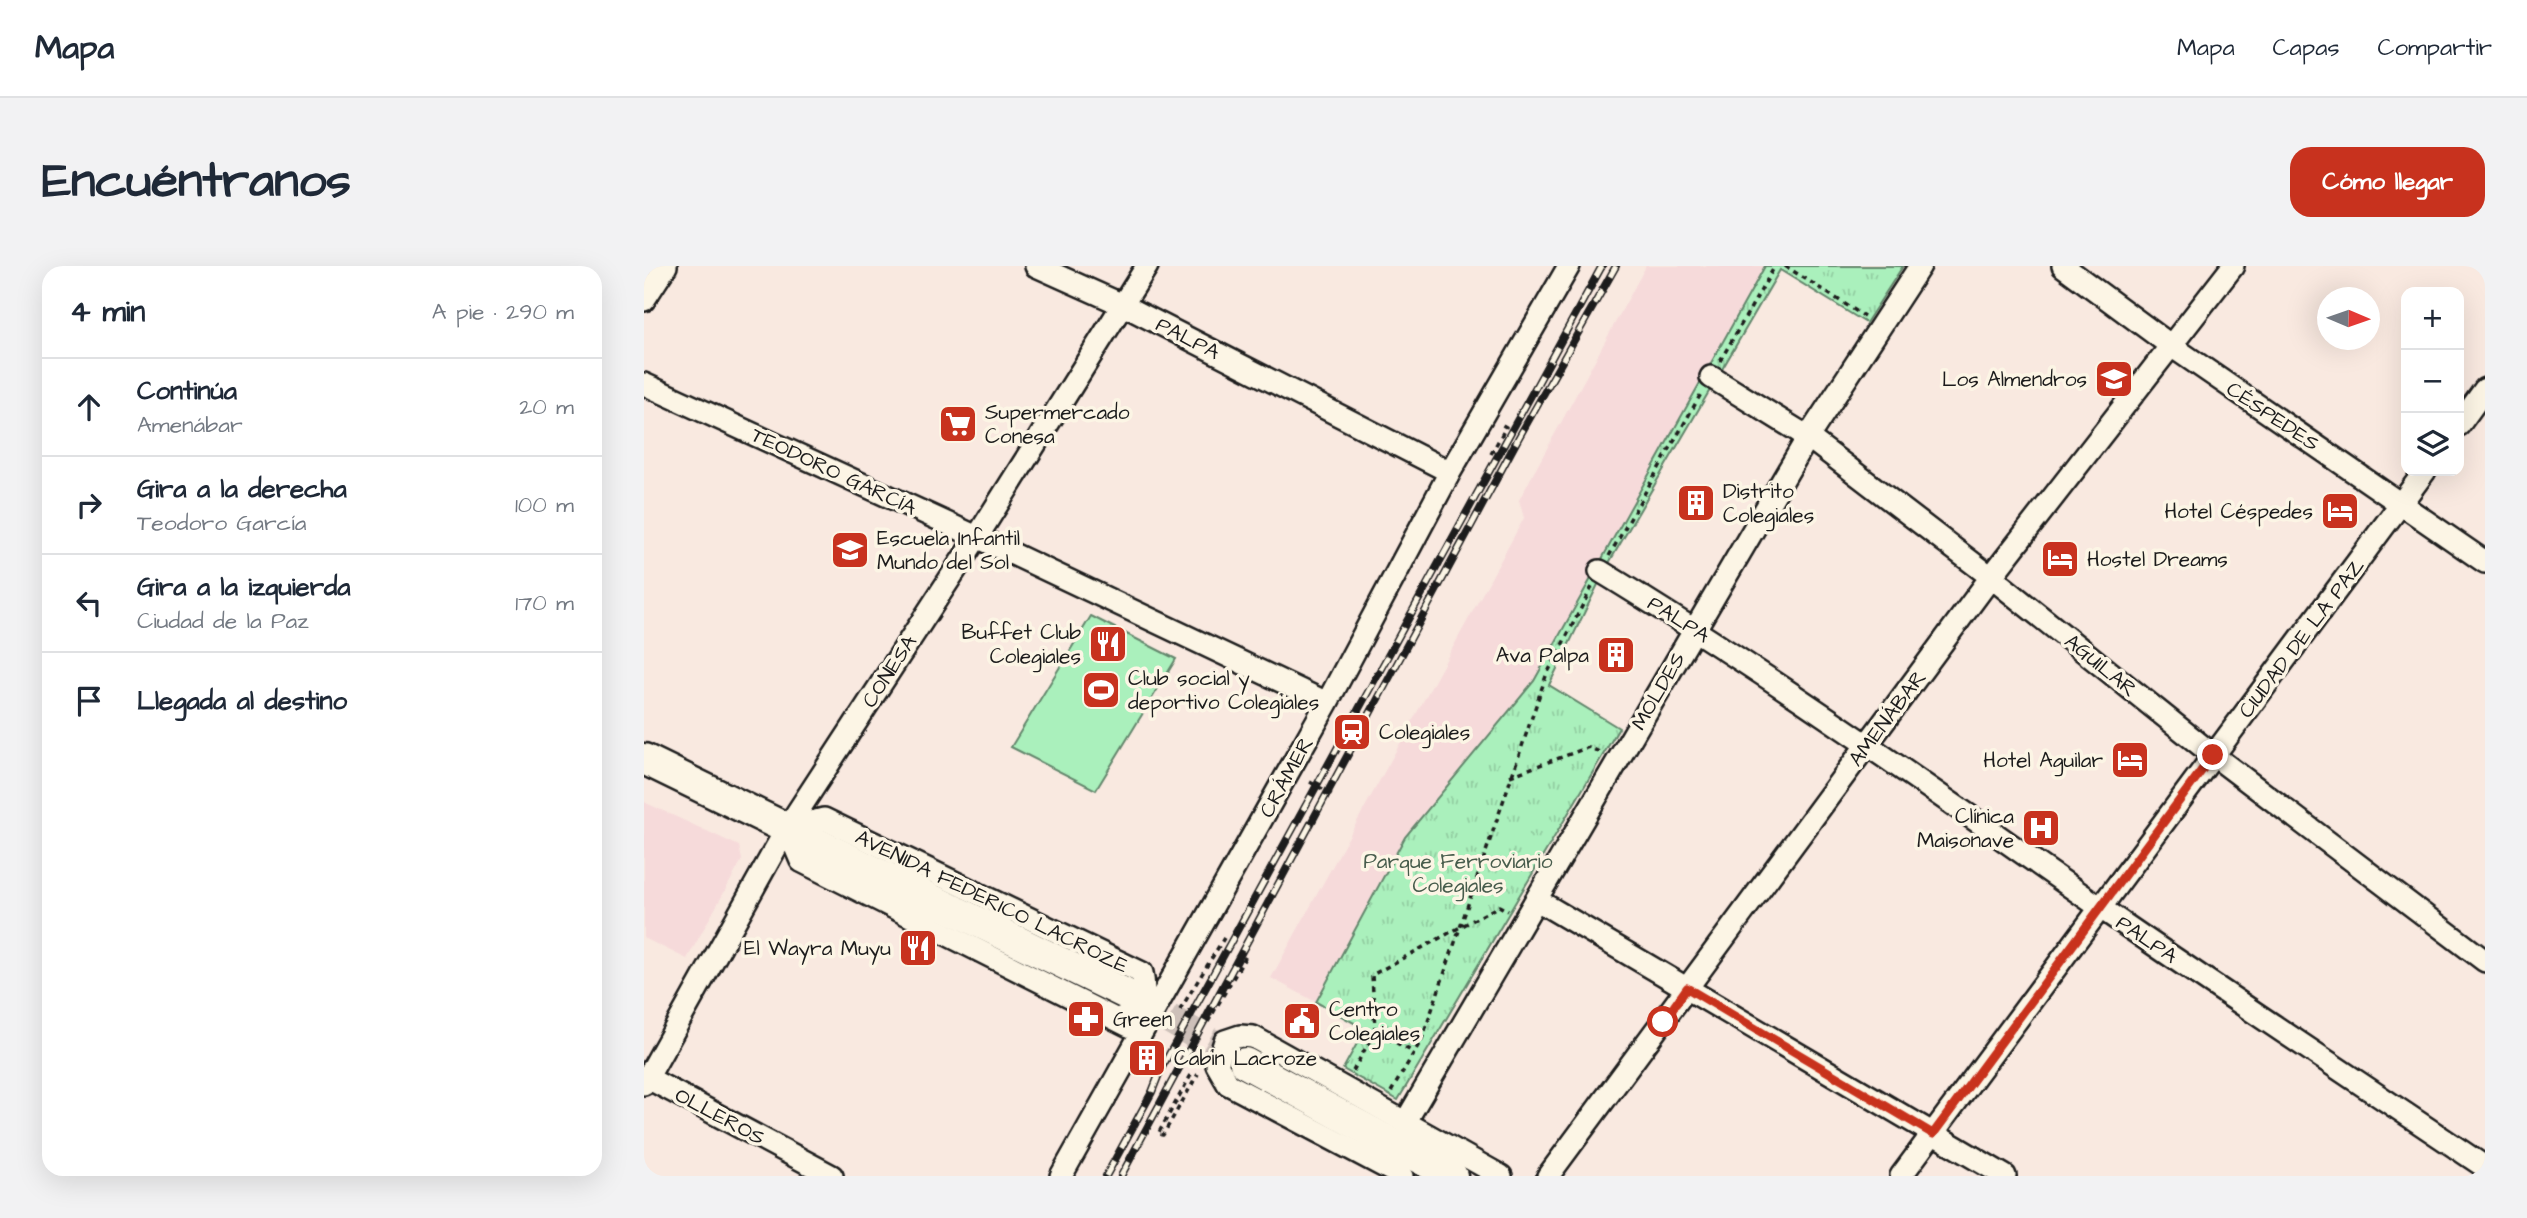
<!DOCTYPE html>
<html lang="es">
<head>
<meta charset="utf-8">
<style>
	:root { --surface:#fff; --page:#f2f2f3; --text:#1f2937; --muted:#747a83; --line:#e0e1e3; --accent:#c8321e }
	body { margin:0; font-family:"Architects Daughter",sans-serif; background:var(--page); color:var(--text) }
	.controls { position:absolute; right:21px; top:21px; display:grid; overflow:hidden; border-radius:14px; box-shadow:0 7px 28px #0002 }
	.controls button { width:63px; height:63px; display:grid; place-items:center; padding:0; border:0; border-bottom:2px solid var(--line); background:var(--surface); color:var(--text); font:35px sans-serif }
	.compass { position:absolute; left:1673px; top:21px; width:63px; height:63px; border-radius:50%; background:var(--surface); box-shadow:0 7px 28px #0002; rotate:92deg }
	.stop { position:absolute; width:21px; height:21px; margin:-16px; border:5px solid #c8321e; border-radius:50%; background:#fff }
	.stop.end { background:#c8321e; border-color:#fff; box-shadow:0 2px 7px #0008 }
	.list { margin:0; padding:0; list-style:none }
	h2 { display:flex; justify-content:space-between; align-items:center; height:91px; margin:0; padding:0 28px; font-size:30px }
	h2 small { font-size:23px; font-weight:400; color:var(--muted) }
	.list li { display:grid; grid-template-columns:46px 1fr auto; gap:21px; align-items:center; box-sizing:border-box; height:98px; padding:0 28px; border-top:2px solid var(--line) }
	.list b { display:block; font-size:26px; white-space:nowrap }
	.list p { margin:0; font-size:23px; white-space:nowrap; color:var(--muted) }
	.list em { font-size:23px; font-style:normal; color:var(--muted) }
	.icon { flex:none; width:38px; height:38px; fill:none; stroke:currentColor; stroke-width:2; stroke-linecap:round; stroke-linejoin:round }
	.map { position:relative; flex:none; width:1841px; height:910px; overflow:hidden; border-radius:21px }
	header { display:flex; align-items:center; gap:42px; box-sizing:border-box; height:98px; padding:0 35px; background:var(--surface); border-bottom:2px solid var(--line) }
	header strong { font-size:33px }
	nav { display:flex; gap:38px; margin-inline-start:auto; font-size:24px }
	.intro { display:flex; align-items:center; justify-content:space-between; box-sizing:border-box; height:168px; padding:0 42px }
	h1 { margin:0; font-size:49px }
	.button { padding:18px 32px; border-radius:21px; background:var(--accent); color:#fff; font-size:24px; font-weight:700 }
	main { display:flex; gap:42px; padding:0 42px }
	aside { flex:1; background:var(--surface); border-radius:21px; box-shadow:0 7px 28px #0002 }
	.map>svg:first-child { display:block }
</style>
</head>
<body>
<header>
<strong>Mapa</strong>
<nav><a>Mapa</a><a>Capas</a><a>Compartir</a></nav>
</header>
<div class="intro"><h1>Encuéntranos</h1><a class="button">Cómo llegar</a></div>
<main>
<aside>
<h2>4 min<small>A pie · 290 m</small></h2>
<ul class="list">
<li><svg class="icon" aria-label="ahead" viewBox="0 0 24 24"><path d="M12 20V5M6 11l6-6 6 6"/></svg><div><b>Continúa</b><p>Amenábar</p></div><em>20 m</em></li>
<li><svg class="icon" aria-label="right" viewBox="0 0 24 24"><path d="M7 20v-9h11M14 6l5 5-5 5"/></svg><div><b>Gira a la derecha</b><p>Teodoro García</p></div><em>100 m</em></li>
<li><svg class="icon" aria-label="left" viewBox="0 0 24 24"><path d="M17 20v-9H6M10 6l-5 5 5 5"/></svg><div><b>Gira a la izquierda</b><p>Ciudad de la Paz</p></div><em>170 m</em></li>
<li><svg class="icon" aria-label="arrive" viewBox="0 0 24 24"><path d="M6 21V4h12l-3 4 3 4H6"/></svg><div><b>Llegada al destino</b></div></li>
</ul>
</aside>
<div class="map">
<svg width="1841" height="910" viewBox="0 0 1841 910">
	<defs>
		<pattern id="grass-tufts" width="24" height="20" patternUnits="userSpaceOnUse" patternTransform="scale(1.75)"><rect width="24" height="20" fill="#aaf0bc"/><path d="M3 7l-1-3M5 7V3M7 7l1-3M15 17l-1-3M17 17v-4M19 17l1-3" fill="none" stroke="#92cda1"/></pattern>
	</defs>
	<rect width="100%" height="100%" fill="#f9e9e0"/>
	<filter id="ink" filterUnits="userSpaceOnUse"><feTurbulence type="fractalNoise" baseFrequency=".0143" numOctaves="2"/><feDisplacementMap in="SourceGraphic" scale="14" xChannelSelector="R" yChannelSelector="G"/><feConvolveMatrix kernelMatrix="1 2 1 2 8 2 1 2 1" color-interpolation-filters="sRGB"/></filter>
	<g filter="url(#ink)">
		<!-- built -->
		<path fill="#f6dada" d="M1002,0H1121L890,415L761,571L672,736L627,712L880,252L875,234Z
			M0,536L95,580L98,594L43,693L0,672Z"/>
		<!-- grass -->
		<path fill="url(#grass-tufts)" stroke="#63866c" stroke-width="2" d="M1121,0H1259L1222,57L1136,4L962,302L905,419L975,462L754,834L699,803L721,763L672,736L761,571L890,415Z"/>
		<!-- pitch -->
		<path fill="#aaf0bc" stroke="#63866c" stroke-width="2" d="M447,350L532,393L452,524L367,481Z"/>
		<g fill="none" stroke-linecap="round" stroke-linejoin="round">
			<!-- secondary-tunnel -->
			<path stroke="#cdc0b9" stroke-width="30" stroke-dasharray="30 15" stroke-linecap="butt" d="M486,730L601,797"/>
			<defs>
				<path id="street" d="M392,0L479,39L806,206
					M1419,0L1526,79L1841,296
					M0,34L22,0
					M1067,111L1164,171L1347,311L1569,489L1841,695
					M0,118L333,271L683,437
					M1815,159L1841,123
					M956,305C1127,409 1290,525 1454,640C1582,729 1712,814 1841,901
					M143,562L180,553L498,707C503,729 498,744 476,752
					M143,562L157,595L485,760
					M893,634L1361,910
					M0,810L188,910
					M0,818L143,562L333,271L503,0
					M762,855L1164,171L1276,0
					M417,910L683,437L806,206L925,0
					M758,910L584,818L573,799L581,775L596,770L609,771L857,910
					M904,910L1347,311L1589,0
					M1257,910L1781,205"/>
				<path id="secondary" d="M0,493L480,727
					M601,797L808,910"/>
			</defs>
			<!-- street casing -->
			<use href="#street" stroke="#1c1c1c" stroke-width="26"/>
			<!-- secondary casing -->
			<use href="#secondary" stroke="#1c1c1c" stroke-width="35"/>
			<!-- path -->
			<path stroke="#1c1c1c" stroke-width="3.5" stroke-dasharray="5 5" stroke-linecap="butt" d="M1141,0L1220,50
				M1076,95L1131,0
				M847,188L862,161L857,158
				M965,290L1058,126
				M866,510L945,481L955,486
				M536,744L580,672
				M564,756L603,688
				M731,765L728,709L855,640L864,645
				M709,805L731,765L769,786
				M547,809L514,868L519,869L554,808
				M747,826L778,773L902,410L948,321"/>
			<!-- street -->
			<use href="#street" stroke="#fcf5e5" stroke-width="21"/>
			<!-- secondary -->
			<use href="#secondary" stroke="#fcf5e5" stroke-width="30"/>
			<defs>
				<path id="rail" d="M462,910L508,826L517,803L958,0
					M477,910L875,171L972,0"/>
			</defs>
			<!-- rail casing -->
			<use href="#rail" stroke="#1c1c1c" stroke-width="8"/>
			<!-- rail -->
			<use href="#rail" stroke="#fcf5e5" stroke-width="5" stroke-dasharray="16" stroke-linecap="butt"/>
			<!-- path-bridge -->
			<path stroke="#1c1c1c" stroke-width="3.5" stroke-dasharray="5 5" stroke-linecap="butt" d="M666,516L691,530"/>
		</g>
	</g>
	<g fill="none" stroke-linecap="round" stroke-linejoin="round" filter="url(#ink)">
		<!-- route -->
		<path stroke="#c8321e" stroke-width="9" d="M1019,756L1043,722L1289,868L1569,489"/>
	</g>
	<!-- icons -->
	<defs>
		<symbol id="school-square" viewBox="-11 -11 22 22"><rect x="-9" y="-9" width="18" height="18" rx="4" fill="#c8321e" stroke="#fcf5e5"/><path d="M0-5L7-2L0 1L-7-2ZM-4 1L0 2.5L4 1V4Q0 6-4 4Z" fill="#fff"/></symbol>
		<symbol id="supermarket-square" viewBox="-11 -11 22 22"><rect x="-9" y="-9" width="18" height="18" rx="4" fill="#c8321e" stroke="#fcf5e5"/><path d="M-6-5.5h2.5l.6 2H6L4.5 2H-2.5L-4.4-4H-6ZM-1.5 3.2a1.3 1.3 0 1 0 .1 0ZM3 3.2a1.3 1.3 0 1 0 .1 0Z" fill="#fff"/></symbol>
		<symbol id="building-square" viewBox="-11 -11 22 22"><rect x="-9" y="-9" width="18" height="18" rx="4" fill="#c8321e" stroke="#fcf5e5"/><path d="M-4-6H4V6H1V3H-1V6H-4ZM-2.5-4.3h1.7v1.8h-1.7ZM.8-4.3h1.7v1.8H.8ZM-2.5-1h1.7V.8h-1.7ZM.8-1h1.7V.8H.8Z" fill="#fff"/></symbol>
		<symbol id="hotel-square" viewBox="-11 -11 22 22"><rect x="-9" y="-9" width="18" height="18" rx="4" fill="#c8321e" stroke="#fcf5e5"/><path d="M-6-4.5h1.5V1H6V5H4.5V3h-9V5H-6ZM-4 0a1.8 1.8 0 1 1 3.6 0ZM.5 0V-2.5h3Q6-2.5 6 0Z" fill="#fff"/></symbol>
		<symbol id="restaurant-square" viewBox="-11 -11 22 22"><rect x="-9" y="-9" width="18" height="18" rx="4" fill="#c8321e" stroke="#fcf5e5"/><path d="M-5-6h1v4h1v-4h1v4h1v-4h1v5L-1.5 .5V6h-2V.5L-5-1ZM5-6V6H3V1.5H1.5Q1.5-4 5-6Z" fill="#fff"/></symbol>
		<symbol id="stadium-square" viewBox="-11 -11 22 22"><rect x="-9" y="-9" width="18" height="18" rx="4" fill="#c8321e" stroke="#fcf5e5"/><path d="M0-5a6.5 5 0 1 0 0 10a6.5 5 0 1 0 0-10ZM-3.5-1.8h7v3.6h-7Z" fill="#fff"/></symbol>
		<symbol id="station-square" viewBox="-11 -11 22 22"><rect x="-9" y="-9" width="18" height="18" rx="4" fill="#c8321e" stroke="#fcf5e5"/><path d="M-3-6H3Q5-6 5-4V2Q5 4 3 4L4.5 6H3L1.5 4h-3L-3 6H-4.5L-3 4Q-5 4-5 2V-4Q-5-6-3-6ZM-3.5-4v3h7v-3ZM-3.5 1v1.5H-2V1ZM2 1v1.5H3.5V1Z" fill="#fff"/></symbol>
		<symbol id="hospital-square" viewBox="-11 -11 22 22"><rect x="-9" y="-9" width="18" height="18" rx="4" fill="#c8321e" stroke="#fcf5e5"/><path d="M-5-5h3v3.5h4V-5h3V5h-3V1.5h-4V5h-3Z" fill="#fff"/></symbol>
		<symbol id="pharmacy-square" viewBox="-11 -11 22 22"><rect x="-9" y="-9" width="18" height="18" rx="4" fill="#c8321e" stroke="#fcf5e5"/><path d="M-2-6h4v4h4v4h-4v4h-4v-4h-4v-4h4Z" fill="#fff"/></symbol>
		<symbol id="civic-square" viewBox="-11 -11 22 22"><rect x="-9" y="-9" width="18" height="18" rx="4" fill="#c8321e" stroke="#fcf5e5"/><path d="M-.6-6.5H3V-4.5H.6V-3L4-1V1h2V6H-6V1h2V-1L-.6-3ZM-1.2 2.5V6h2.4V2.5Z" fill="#fff"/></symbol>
	</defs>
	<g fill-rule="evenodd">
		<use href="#school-square" x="1448" y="91" width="44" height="44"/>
		<use href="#supermarket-square" x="292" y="136" width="44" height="44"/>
		<use href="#building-square" x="1030" y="215" width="44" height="44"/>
		<use href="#hotel-square" x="1674" y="223" width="44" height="44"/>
		<use href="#school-square" x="184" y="262" width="44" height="44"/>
		<use href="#hotel-square" x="1394" y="271" width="44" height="44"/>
		<use href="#restaurant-square" x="442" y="356" width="44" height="44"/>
		<use href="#building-square" x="950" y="367" width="44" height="44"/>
		<use href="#stadium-square" x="435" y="402" width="44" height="44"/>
		<use href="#station-square" x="686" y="444" width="44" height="44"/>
		<use href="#hotel-square" x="1464" y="472" width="44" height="44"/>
		<use href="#hospital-square" x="1375" y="540" width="44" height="44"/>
		<use href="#restaurant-square" x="252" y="660" width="44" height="44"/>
		<use href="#pharmacy-square" x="420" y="731" width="44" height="44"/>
		<use href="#civic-square" x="636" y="733" width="44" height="44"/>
		<use href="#building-square" x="481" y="770" width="44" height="44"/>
	</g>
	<g text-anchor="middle" stroke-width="7" stroke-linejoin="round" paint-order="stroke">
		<!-- street labels -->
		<g font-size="21" fill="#1c1c1c" stroke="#fcf5e5">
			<text transform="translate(544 72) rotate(27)" y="7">PALPA</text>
			<text transform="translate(1629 150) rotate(34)" y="7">CÉSPEDES</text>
			<text transform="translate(190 205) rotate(25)" y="7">TEODORO GARCÍA</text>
			<text transform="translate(1035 353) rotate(32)" y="7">PALPA</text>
			<text transform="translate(1657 372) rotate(-53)" y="7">CIUDAD DE LA PAZ</text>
			<text transform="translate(1457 399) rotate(39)" y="7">AGUILAR</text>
			<text transform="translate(245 405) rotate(-57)" y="7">CONESA</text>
			<text transform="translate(1014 425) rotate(-60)" y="7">MOLDES</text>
			<text transform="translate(1243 452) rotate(-53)" y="7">AMENÁBAR</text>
			<text transform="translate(642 511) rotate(-61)" y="7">CRÁMER</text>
			<text transform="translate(348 635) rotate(26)" y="7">AVENIDA FEDERICO LACROZE</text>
			<text transform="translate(1503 673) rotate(34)" y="7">PALPA</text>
			<text transform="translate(76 850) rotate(28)" y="7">OLLEROS</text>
		</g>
		<!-- poi labels -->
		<g font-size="21" fill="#1c1c1c" stroke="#fcf5e5" text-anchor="start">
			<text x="1443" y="120" text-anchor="end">Los Almendros</text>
			<text x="341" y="153">Supermercado<tspan x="341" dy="24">Conesa</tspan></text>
			<text x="1079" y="232">Distrito<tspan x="1079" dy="24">Colegiales</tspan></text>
			<text x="1669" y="252" text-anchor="end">Hotel Céspedes</text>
			<text x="233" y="279">Escuela Infantil<tspan x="233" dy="24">Mundo del Sol</tspan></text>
			<text x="1443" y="300">Hostel Dreams</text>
			<text x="437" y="373" text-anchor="end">Buffet Club<tspan x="437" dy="24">Colegiales</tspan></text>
			<text x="945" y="396" text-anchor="end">Ava Palpa</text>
			<text x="484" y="419">Club social y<tspan x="484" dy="24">deportivo Colegiales</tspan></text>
			<text x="735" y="473">Colegiales</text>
			<text x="1459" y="501" text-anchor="end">Hotel Aguilar</text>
			<text x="1370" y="557" text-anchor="end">Clínica<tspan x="1370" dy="24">Maisonave</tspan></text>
			<text x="247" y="689" text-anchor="end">El Wayra Muyu</text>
			<text x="685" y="750">Centro<tspan x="685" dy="24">Colegiales</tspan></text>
			<text x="469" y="760">Green</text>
			<text x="530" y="799">Cabin Lacroze</text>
		</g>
		<!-- park labels -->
		<g font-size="21" fill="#475c4c" stroke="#fcf5e5">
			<text x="814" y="602">Parque Ferroviario<tspan x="814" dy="24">Colegiales</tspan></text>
		</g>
	</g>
</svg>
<div class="controls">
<button>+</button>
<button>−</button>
<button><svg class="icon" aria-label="layers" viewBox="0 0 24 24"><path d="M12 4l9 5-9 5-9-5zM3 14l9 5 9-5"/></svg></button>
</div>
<svg class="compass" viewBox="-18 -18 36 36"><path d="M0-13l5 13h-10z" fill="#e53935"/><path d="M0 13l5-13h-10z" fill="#747a83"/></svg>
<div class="stop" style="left:1019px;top:756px"></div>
<div class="stop end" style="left:1569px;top:489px"></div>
</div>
</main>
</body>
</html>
